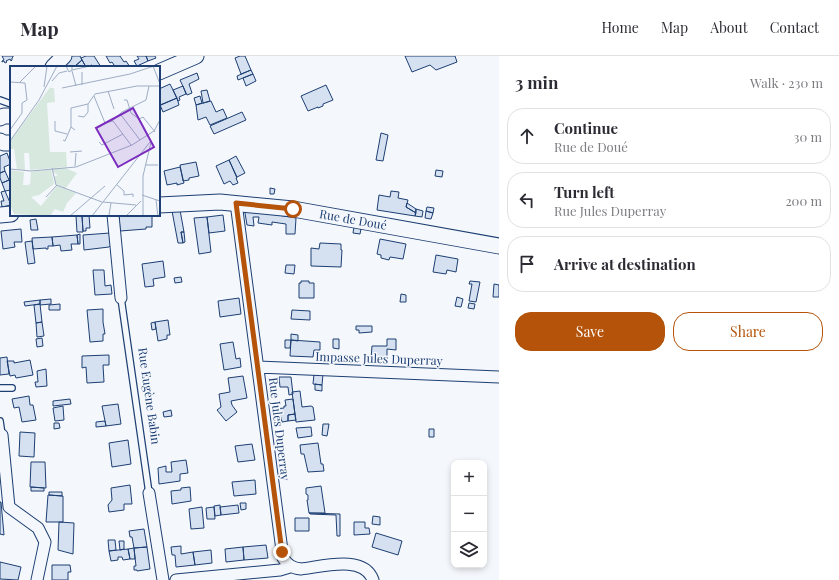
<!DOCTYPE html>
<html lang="en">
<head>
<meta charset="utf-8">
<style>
	:root { --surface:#fff; --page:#f7f7f7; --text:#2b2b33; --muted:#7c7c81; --line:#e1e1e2; --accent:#b45309 }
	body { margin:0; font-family:"Playfair Display",serif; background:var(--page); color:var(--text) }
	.controls { position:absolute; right:12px; bottom:12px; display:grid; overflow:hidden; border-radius:8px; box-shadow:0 2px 6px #0003 }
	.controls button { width:36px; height:36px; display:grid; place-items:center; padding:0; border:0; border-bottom:1px solid var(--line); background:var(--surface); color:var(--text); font:20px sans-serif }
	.stop { position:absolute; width:12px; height:12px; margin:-9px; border:3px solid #b45309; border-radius:50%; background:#fff }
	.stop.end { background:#b45309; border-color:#fff; box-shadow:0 1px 4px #0008 }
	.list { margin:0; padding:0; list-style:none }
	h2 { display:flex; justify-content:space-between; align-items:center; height:52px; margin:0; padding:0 16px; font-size:17px }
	h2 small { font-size:13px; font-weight:400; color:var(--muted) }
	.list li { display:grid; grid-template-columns:26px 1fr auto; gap:12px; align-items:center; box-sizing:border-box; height:56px; margin:0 8px 8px; padding:0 8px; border:1px solid var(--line); border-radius:16px }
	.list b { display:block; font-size:15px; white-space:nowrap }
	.list p { margin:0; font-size:13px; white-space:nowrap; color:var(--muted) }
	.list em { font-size:13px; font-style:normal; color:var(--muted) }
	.actions { display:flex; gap:8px; padding:12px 16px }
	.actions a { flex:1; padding:9px 0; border:1px solid var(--accent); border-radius:16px; text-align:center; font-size:14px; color:var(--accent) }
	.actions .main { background:var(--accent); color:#fff }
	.icon { flex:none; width:22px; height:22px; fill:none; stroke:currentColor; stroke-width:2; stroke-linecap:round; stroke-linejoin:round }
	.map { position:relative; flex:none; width:499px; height:524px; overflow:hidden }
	header { display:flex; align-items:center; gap:24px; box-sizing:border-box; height:56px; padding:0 20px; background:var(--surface); border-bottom:1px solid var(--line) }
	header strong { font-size:19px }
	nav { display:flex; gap:22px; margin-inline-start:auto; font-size:14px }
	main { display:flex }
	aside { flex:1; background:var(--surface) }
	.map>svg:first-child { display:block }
</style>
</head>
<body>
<header>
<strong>Map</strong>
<nav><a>Home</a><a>Map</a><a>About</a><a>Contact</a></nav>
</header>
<main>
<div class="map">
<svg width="499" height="524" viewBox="0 0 499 524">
	<rect width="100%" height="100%" fill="#f4f7fb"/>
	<!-- building -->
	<path fill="#d5e0f0" stroke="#1d3f73" d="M2,0H13V1L12,2V4L11,5L10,3L6,5L7,6L5,7L4,5L2,6V5L4,4Z
		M72,0H80L82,4L74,11H61Z
		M86,0H94L101,11H94L92,9L86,11L81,2Z
		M106,0H120L124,6L126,5L130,11H112L114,9L112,6L110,7Z
		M137,0H146L148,5L137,10L134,5L139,3Z
		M146,0H155L156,2L148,5Z
		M240,0H245L251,14L241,18L235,2Z
		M405,0H455L457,6L436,14L430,9L412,16Z
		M82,4L86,11H74Z
		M251,14L253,18L238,24L237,20Z
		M197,17L199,23L189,28L192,37L187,39L180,24Z
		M253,18L256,25L246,30L243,22Z
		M170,28L177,42L161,49L159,45V33Z
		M326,29L333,44L323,48V50L318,52V51L308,55L301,40Z
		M183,30L186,38L179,41L180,44L178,45L173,34Z
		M207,34L210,45L203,47L201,35Z
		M200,40L202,47L196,49L194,42Z
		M177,42L179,49L163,56L160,49Z
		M211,45L216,56L223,53L227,62L210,69L206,61L198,64L196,49Z
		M242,56L246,64L214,78L210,70Z
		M381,77L388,79L383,105L376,104Z
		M7,97L11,108L4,111L5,115L0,117V100Z
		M236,100L245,117L237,121L229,104Z
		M229,104L237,122H236L238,127L233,129L230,125L224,128L216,110Z
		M196,106L199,120L189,122V124L183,125L180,109Z
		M180,111L184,127L177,129V127L167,129L164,115Z
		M436,114L443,115L442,121L435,120Z
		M5,115L9,124L2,127L0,122V117Z
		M9,124H11V134L5,135L2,127Z
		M270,132L275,133L274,138H270Z
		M5,135L11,149L2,151L1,145H4L1,136Z
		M391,135L399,136L398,142L408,144L406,151L416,157L415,160L377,154L379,139L390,141Z
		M407,147L416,153V157L406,151Z
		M427,151L434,152L433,157L426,155Z
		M416,153L423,155L422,161L415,160Z
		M180,154L184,176H181L183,187H178L172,155Z
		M248,154L296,162L295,178H286V168L272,166V169L258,167L259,161H253L254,170L247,169L245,157Z
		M426,155L433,157L431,163L425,162Z
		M89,159L90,172H86V175H83L82,160Z
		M119,159H152V171H146V173L120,175Z
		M223,159L225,175L209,177L207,161Z
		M76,160H82L83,176H77Z
		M207,161L211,196L199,198L194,162Z
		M36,163L38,174H31L30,164Z
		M354,171L361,173L360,178L353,177Z
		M21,173L22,186H14L15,191L3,193L1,175Z
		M181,176H184L185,186L183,187Z
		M110,177L112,188L109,191L84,194L83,179Z
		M80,178V188H78L77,179Z
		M77,179L78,188H71L72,194L61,195L60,189L53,190L52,181Z
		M52,181L53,190H48V193H46V192L33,193L32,182Z
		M380,183L406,188L403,203L390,201L389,204L381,202V199L377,198Z
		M32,185L35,207L28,208L25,186Z
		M320,187L341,188V194H342L341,211L311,210V192L319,193Z
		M436,199L458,203L456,216L447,214L446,218L433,216Z
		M163,205L165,221L153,223L154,230L145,231L142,208Z
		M286,209H295L294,218L285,217Z
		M93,214H104L105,230L111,229L112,238L95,239Z
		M181,221L182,226L175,227L174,222Z
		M301,225H309V227H314V242H299V227H301Z
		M470,225L480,226L476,246L469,245L472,228H469Z
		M494,228L499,229V241H493Z
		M401,238L406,239V246H400Z
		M457,241L463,243L461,251L455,250Z
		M239,242L241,258L220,261L218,245Z
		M51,243V248L40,249V244Z
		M40,244V248L25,250L24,246Z
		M469,247L475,248L474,253L468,252Z
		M40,248L42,266L36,267L34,249Z
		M60,248V254H49V249Z
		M103,253V266L105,278H103V285L90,286L87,254Z
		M292,254L310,255V264L291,263Z
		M168,264L170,279H167V283L158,285L155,266Z
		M42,266L44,280L37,281L36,267Z
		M155,266L156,273L152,274L151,267Z
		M356,270H372V276L359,277V274H356Z
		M291,278L298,279V285L291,284Z
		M42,282L43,290L37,291L36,283Z
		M333,283H339V293L333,292Z
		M387,283H396V294L387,293V303H383L382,307H378V303H371L372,290H387Z
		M285,284H291L290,292H285Z
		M291,284L320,286V294H314L313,301L290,300Z
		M233,286L236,303L240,302L241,311L224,314L220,288Z
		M109,299V309H103L104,326L87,327L86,311L82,312V300Z
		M7,301L9,318L0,319V302Z
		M30,304L33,319L16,322L15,319L10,320L7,305H14V307Z
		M46,313L47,330L36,331L35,326H38L37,315Z
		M314,318H323L322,329L313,328Z
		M243,320L247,342L231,345L232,349L237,356L226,365L217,354L221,351L219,338L230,336L228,322Z
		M279,321H291L293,338L289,339L288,331H280Z
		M315,328L322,329V335L315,334Z
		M300,335L302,351L311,350L313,351L315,364L296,366L292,336Z
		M29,340L30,349H33L36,364L22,366L19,351L14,352L12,343Z
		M70,343L71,348L53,350V345Z
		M293,343L295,358L288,359V365L282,366L281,361H276L275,353L284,352V350H286L285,344Z
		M118,348L121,368L106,370L102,350Z
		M63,350L64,364L55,365L53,352Z
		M171,354L172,360L164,361L163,356Z
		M295,358L296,364L288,365V359Z
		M105,365L106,370L96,371V366Z
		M54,367H59L60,372L54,373Z
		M323,368H329L327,380L322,379Z
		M311,371L312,380L298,382L296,372Z
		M429,373H434V381H429Z
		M20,376L35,377L34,401L19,400Z
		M128,384L131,408L112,411L109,387Z
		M318,387L321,408H323L324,415L308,416L304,398H301L300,389Z
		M252,388L255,404L238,406L235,390Z
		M186,404L188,417L180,418V425L159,428L158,412L166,410V416H172L171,406Z
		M31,406H45L46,432L30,431Z
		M255,424L256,438L234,440L232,426Z
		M130,429L132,448H124V454L109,456L108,449L112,444L111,432Z
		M321,430L325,457H309L307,444H308V439L306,438V432Z
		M31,431L44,432V435H31Z
		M190,431L191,445L172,448L171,435L181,434V432Z
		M49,436H62V440L49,439Z
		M48,439L63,440V466H46Z
		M0,446H1L4,479L0,478Z
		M240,447H246V453L241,454Z
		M220,449L221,459L215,460L214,450Z
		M238,449L239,457L221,459L220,451Z
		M202,451L204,472L191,473L189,453Z
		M214,451L215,463H207L206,452Z
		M309,457L340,458V480H337L336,459L310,458Z
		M373,460L380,461V469L372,468Z
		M295,462H309V475H295Z
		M59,466L74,467L73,498L58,494Z
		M354,466H365V472H369L370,478L354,479Z
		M144,473L147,491L134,492L132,481H130L129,475Z
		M376,477L402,485L398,499L372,491Z
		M108,484H115L116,494L109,495Z
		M119,485H124V493L120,494Z
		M266,489L268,502L244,504L243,491Z
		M181,490V498L193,496L195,509L176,511L175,499H172L171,491Z
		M147,491L150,513L137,515V514H134V510H136L134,492Z
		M243,491L244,504L226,506L225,493Z
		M134,492L135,503H130L128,493Z
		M128,493L130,503L123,504L122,501H118V504L111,505L109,495Z
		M211,494L212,507L195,509L193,496Z
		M0,506L21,511L18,524L0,523Z
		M52,509H70L71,516H68V524H52Z"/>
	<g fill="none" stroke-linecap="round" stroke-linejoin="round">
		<defs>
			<path id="lane" d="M0,44L11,48
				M121,242L149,437
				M0,332H12
				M0,365L2,379"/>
			<path id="street" d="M236,147L283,502C288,509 292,512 301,513C321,511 364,498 373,524
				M113,159L121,242
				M258,311L499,321
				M0,379H2L9,451L38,472L45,486L37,524
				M149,437L163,524
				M176,524L280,514L290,511"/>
			<path id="secondary" d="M53,11L64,0
				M159,16L196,0
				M0,62L4,60H11
				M0,85L4,87H11
				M159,149L220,146L293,153L499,190
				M0,159L11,158"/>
		</defs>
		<!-- lane casing -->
		<use href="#lane" stroke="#1d3f73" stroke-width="8"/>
		<!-- street casing -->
		<use href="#street" stroke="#1d3f73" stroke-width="13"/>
		<!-- secondary casing -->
		<use href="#secondary" stroke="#1d3f73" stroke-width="17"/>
		<!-- lane -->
		<use href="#lane" stroke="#f4f7fb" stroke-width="5.5"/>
		<!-- street -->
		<use href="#street" stroke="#f4f7fb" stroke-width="11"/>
		<!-- secondary -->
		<use href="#secondary" stroke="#f4f7fb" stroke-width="15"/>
	</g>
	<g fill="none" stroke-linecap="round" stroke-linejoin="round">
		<!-- route -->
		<path stroke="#b45309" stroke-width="5" d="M282,496L236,147L293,153"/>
	</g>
	<g text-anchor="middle" stroke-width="3" stroke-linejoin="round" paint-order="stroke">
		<!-- street labels -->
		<g font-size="12" fill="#1d3f73" stroke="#f4f7fb">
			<text transform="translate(353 164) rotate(10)" y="4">Rue de Doué</text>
			<text transform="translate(379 303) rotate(2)" y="4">Impasse Jules Duperray</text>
			<text transform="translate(149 340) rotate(82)" y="4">Rue Eugène Babin</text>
			<text transform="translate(279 373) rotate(83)" y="4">Rue Jules Duperray</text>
		</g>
	</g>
	<!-- overview -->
	<g transform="translate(10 10)">
		<rect width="150" height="150" fill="#f4f7fb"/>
		<path d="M50,8L40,22H44L45,36L37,37L40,86H56L57,101L20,104L19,87H14L15,104L7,103L4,83H0V75ZM43,102H55L67,107L55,123L46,118L44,111L48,109L43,106ZM41,103L44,118L29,129L21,131L31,140L47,120L66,127L57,137L53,146L45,143L40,150L4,148L0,138V104L14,106L13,119H18L20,118L21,106Z" fill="#d7e8df"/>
		<path fill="none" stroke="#9eadc5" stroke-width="1" d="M56,0L59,6L62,4V0M143,0L150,18M62,4L80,0M62,5L66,20M72,6V19M42,15L49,7L57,5M0,16L15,17L17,34L12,37V47L0,64M10,16L26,0M34,21L37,0M52,22L120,8L144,0M98,25L104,43M84,30L95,57L103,55L121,79M114,34H117L121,47L129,53L133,51L145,66M111,49L130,74M68,50L74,51L78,46V38M45,55V65L57,68M102,55L112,46L136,34L139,20M65,64L61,61V42L78,38L85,28L127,20H150M53,74L55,75L61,61M0,75L29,34L47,0M89,76L92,79L113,68M60,86L72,85M135,99H148M65,100L66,87M42,102L46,119L92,136M0,103L21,105L66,101L122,79L144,65L150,54M107,119L114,125V129L123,128V131M132,129L150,135M36,131L47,119M146,134L148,150M93,136L126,139M99,149L101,137M60,150L95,120M82,150L140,76M116,150L131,135M133,150V110L141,76"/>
		<path fill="#7b2cbf" fill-opacity="0.15" stroke="#7b2cbf" stroke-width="2" d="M123,42L144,81L108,101L86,62Z"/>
		<rect width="150" height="150" fill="none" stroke="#1d3f73" stroke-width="2"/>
	</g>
</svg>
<div class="controls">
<button>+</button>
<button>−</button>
<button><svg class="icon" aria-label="layers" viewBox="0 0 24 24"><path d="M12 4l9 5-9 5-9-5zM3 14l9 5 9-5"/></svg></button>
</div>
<div class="stop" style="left:293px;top:153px"></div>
<div class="stop end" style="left:282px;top:496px"></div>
</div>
<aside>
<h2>3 min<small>Walk · 230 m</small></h2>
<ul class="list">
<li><svg class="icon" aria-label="ahead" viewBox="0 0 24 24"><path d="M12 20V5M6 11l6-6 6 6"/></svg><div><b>Continue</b><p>Rue de Doué</p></div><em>30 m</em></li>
<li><svg class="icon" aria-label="left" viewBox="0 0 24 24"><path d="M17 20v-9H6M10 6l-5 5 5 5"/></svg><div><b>Turn left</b><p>Rue Jules Duperray</p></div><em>200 m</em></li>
<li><svg class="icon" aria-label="arrive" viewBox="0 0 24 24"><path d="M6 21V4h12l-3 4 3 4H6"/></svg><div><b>Arrive at destination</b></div></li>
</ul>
<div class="actions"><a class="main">Save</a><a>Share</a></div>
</aside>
</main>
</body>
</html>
